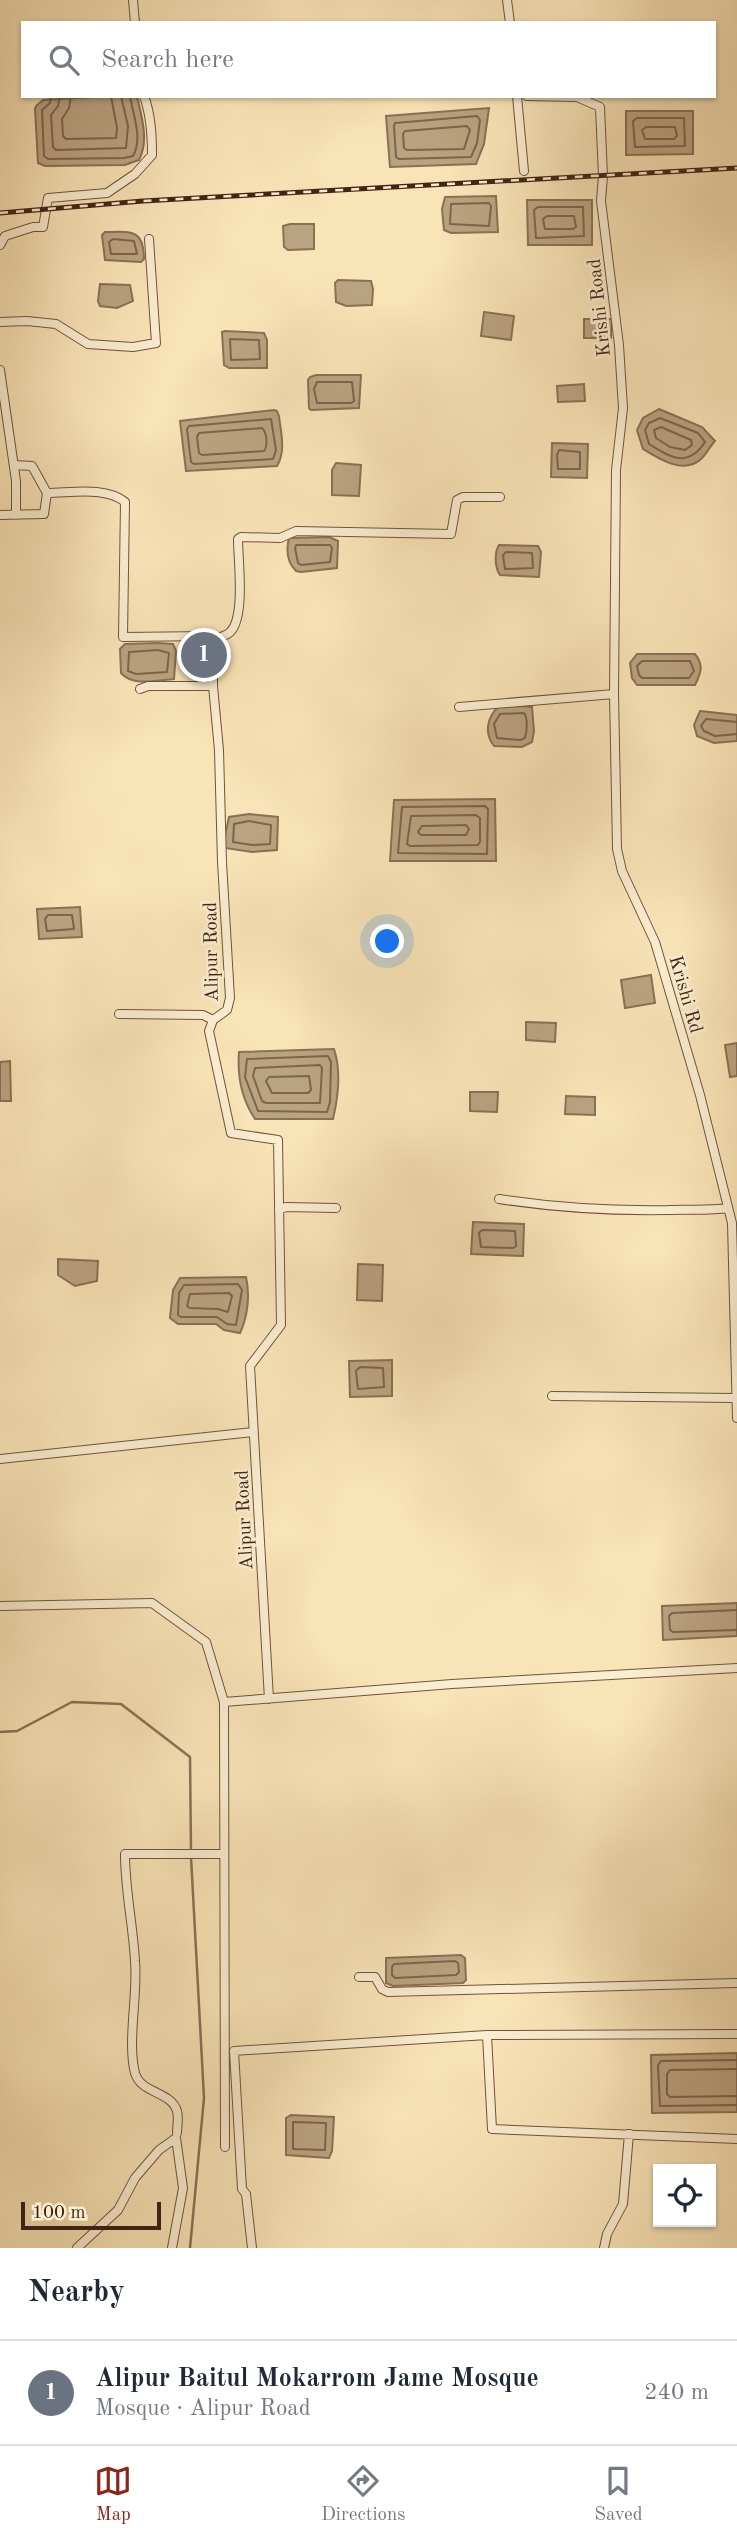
<!DOCTYPE html>
<html lang="en">
<head>
<meta charset="utf-8">
<style>
	:root { --surface:#fff; --page:#f2f2f3; --text:#1f2937; --muted:#747a83; --line:#e0e1e3; --accent:#8f2418 }
	body { margin:0; font-family:"Old Standard TT",serif; background:var(--page); color:var(--text) }
	.controls { position:absolute; right:21px; bottom:21px; display:grid; overflow:hidden; border-radius:0px; box-shadow:0 2px 5px #0004 }
	.controls button { width:63px; height:63px; display:grid; place-items:center; padding:0; border:0; border-bottom:2px solid var(--line); background:var(--surface); color:var(--text); font:35px sans-serif }
	.scale { position:absolute; left:21px; bottom:18px; width:140px; box-sizing:border-box; padding-left:7px; border:4px solid #412414; border-top:0; font-size:19px; line-height:24px; white-space:nowrap; color:#412414; -webkit-text-stroke:5px #fbedd0; paint-order:stroke }
	.you { position:absolute; left:388px; top:942px; width:24px; height:24px; margin:-18px; border:5px solid #fff; border-radius:50%; background:#1a73e8; box-shadow:0 0 0 10px #1a73e833 }
	.badge { display:grid; place-items:center; width:46px; height:46px; border-radius:50%; background:var(--accent); color:#fff; font-size:23px; font-weight:700 }
	.pin { position:absolute; translate:-50% -50%; border:4px solid #fff; box-shadow:0 2px 7px #0006 }
	.list { margin:0; padding:0; list-style:none }
	h2 { display:flex; justify-content:space-between; align-items:center; height:91px; margin:0; padding:0 28px; font-size:30px }
	h2 small { font-size:23px; font-weight:400; color:var(--muted) }
	.list li { display:grid; grid-template-columns:46px 1fr auto; gap:21px; align-items:center; box-sizing:border-box; height:105px; padding:0 28px; border-top:2px solid var(--line) }
	.list b { display:block; font-size:26px; white-space:nowrap }
	.list p { margin:0; font-size:23px; white-space:nowrap; color:var(--muted) }
	.list em { font-size:23px; font-style:normal; color:var(--muted) }
	.icon { flex:none; width:38px; height:38px; fill:none; stroke:currentColor; stroke-width:2; stroke-linecap:round; stroke-linejoin:round }
	.map { position:relative; flex:none; width:737px; height:2248px; overflow:hidden }
	.search { position:absolute; background:var(--surface); box-shadow:0 2px 5px #0004; left:21px; right:21px; top:21px; height:77px; display:flex; align-items:center; gap:18px; box-sizing:border-box; padding:0 24px; border-radius:0px; color:var(--muted); font-size:26px }
	.sheet { height:196px; background:var(--surface) }
	nav { display:flex; justify-content:space-around; align-items:center; box-sizing:border-box; height:98px; border-top:2px solid var(--line); background:var(--surface); font-size:19px; color:var(--muted) }
	nav a { display:grid; justify-items:center; gap:4px }
	nav .on { color:var(--accent) }
	.map>svg:first-child { display:block }
</style>
</head>
<body>
<div class="map">
<svg width="737" height="2248" viewBox="0 0 737 2248">
	<rect width="100%" height="100%" fill="#f9e4b7"/>
	<filter id="stains"><feTurbulence type="fractalNoise" baseFrequency=".00286" numOctaves="4"/><feColorMatrix values="0 0 0 0 .2 0 0 0 0 .09 0 0 0 0 .02 0 0 0 .5 -.17"/></filter>
	<radialGradient id="worn" r=".72"><stop offset=".6" stop-color="#630" stop-opacity="0"/><stop offset="1" stop-color="#630" stop-opacity=".3"/></radialGradient>
	<!-- water -->
	<path fill="#baa380" stroke="#8a7055" stroke-width="2" d="M110,96H135L138,100C142,119 149,141 139,160L125,165L45,166L38,163L35,109L36,106L43,100Z
		M489,108L484,144L476,164L390,167L386,116Z
		M626,111H693V154L626,155Z
		M496,196L498,232L451,233L444,230L442,209L445,197Z
		M527,200H592V245H528Z
		M290,224H314V249L288,250L284,247L283,226Z
		M105,232C130,232 144,228 144,259L141,262L105,260L102,235Z
		M338,280L371,281L373,289L372,305L346,306L336,302L335,283Z
		M100,284L130,285L133,301L117,308L100,306L98,301Z
		M484,312L514,316L511,340L481,336Z
		M584,319H612L611,338H584Z
		M225,331L264,333L267,340V368H229L224,365L222,332Z
		M316,375H361L359,408L311,410L309,408L308,380L310,377Z
		M584,384L585,401L558,402L557,386Z
		M659,409L702,427L715,441C710,446 706,455 701,459C684,475 659,459 643,449L637,430L643,418Z
		M274,410L277,411L279,416C281,433 286,451 277,466L186,471L180,421Z
		M552,443L588,444L587,478L551,477Z
		M336,463L361,465L359,496L332,495V470Z
		M329,537L338,541L337,568L301,572L296,571C287,562 286,550 289,538Z
		M499,545L538,546L541,552L539,577L500,575C495,568 494,553 499,545Z
		M158,643L173,644L176,651L174,679C157,680 133,687 121,673L120,649L125,644Z
		M637,654H695C704,665 701,673 695,685H637L632,678L630,663Z
		M520,706L532,707L534,731L532,742L522,747L494,746C484,733 487,718 498,707Z
		M700,711L737,715V741L714,743L697,736L694,725Z
		M495,799L496,861H390L394,800Z
		M249,814L278,817L277,850L252,852L225,848V836L229,817Z
		M80,907L82,937L39,939L37,909Z
		M651,975L655,1003L625,1008L621,980Z
		M526,1022L556,1023L555,1042L526,1040Z
		M737,1043V1076L730,1077L725,1045Z
		M334,1049C341,1070 338,1098 333,1119H255C241,1098 237,1077 239,1052Z
		M10,1061L11,1101H0V1062Z
		M470,1092H498L497,1112L470,1111Z
		M566,1096L595,1097V1115L565,1114Z
		M473,1222L524,1224L523,1256L471,1254Z
		M58,1259L98,1261L97,1281L75,1286L58,1275Z
		M358,1264L383,1265L382,1301L357,1300Z
		M246,1277C250,1295 248,1316 240,1333L224,1330L216,1324H178L170,1318L173,1290L180,1278Z
		M392,1360V1396L350,1397L349,1361Z
		M737,1603V1636L663,1640L662,1606Z
		M461,1955L465,1958L466,1980L463,1983L393,1986L386,1983V1958Z
		M737,2053V2112L652,2113L651,2055Z
		M291,2115L334,2117L332,2151L329,2158L286,2155V2118Z"/>
	<g fill="none" stroke-linecap="round" stroke-linejoin="round">
		<!-- shore -->
		<path stroke="#7e644a" stroke-width="2" d="M51,96L50,103L42,110L44,156L48,159L124,158L133,156C143,138 133,115 130,96
			M60,96L58,106L51,115L53,147L56,150L126,148L128,126L121,96
			M71,96L69,108L62,119L63,136L66,139L116,138L117,128L111,96
			M477,116L480,120L477,143L471,157L399,159L396,157L394,126L395,123Z
			M637,118H684L685,146L635,147L633,121Z
			M467,126L470,130L464,149L407,150L404,148L403,134L405,131Z
			M646,127H675L677,136L674,139H645L642,130Z
			M489,203L491,206L489,226L450,224L451,204Z
			M538,207H583L584,236L536,238L534,210Z
			M547,216H574L576,227L573,229H545L543,219Z
			M113,239L134,241L137,254H111L109,242Z
			M230,339L259,340L260,359L231,360Z
			M317,382H352L354,401L351,403H317L314,389Z
			M660,418L698,433L705,442C688,468 671,458 649,444L645,430L649,423Z
			M271,419L276,450L273,459L194,464L191,462L187,429L189,426Z
			M661,427L691,440L692,445L685,450L670,447L656,438L654,430Z
			M262,428C267,432 268,446 264,451L202,455L199,453L197,437L199,433Z
			M559,450L580,452V469H558L557,455Z
			M330,545L332,548L330,562L301,565L298,563L295,548L296,545Z
			M506,552L532,553L533,568L505,569L503,555Z
			M158,650L169,653L167,672L136,674L128,671L129,652Z
			M642,661H690L694,671L689,678H642L639,675L637,666Z
			M524,713C528,718 527,731 525,738L520,740L497,738L494,724L500,714Z
			M737,722L706,719L701,726L704,731L715,736L737,734
			M485,806L488,809L487,854L398,853L402,807Z
			M476,815L480,818V842L478,845L410,846L407,844L411,816Z
			M249,821L271,825L270,844L252,845L233,842L234,824Z
			M466,825L469,829L466,835H421L418,832L422,826Z
			M48,915H72L74,929L47,931L45,919Z
			M328,1056L331,1062L330,1102L327,1112L258,1111L245,1077L247,1059Z
			M320,1065L322,1068L320,1103H266L262,1101L253,1076L255,1068Z
			M309,1076L311,1090L308,1093H272L266,1081L269,1077Z
			M482,1230L515,1231L516,1246L513,1248L481,1247L479,1233Z
			M238,1284L242,1290L236,1325L227,1324L217,1317H181L178,1315L179,1293L184,1285Z
			M229,1293L232,1296L228,1312L218,1309L190,1308L187,1306L190,1294Z
			M360,1367L383,1368L384,1387L358,1389L356,1371Z
			M737,1610L672,1613L669,1616L670,1630L673,1632L737,1630
			M455,1961L458,1963L459,1972L456,1975L395,1978L392,1975V1967L394,1964Z
			M737,2060L661,2061L658,2065L660,2106L737,2105
			M737,2069L670,2070L667,2074V2094L670,2097L737,2096
			M293,2122L326,2123L325,2150L293,2149Z"/>
		<!-- stream -->
		<path stroke="#8a7055" stroke-width="2.5" d="M0,1732L17,1731L72,1702L121,1704L190,1757L191,1850
			M190,2248L204,2098L191,1857"/>
		<defs>
			<path id="street" d="M133,0L135,23
				M507,0L510,23
				M517,96L524,171
				M527,96L577,97L600,107L603,176L601,201L619,345L623,408L616,470L615,581L614,694L617,849L622,871L655,942L700,1095L732,1223L737,1418
				M0,245L5,236L33,227H43L48,198L107,193L135,174L152,155C152,134 151,115 144,96
				M0,322L27,321L56,324L88,344L133,347L156,343L149,239
				M0,370L16,481V515
				M14,465L32,466L47,493
				M0,515L44,514L47,493C71,493 105,486 125,502L123,637L209,636L213,640V686L219,750L222,862L230,998L227,1010L213,1020L209,1031L231,1133L278,1140L281,1325L250,1366L269,1699
				M213,640C218,638 225,636 229,633C246,620 238,560 238,539L241,537L280,538L296,531L451,534L457,500L463,497H500
				M140,689L148,686H213
				M459,707L614,694
				M119,1014L203,1015L213,1020
				M499,1199C558,1208 608,1211 668,1210C688,1209 708,1211 728,1208
				M279,1210L286,1207L336,1208
				M552,1396L735,1398
				M0,1459L253,1432
				M0,1606L152,1603L206,1642L224,1702
				M359,1977H375L382,1989L388,1992L737,1983
				M487,2035L492,2129L737,2139
				M177,2133C177,2126 179,2118 177,2111C171,2091 141,2094 135,2073C127,2042 138,1995 135,1961C133,1925 125,1890 125,1854H222
				M225,2147L224,1702L452,1684L737,1668
				M77,2248L118,2210L135,2178L159,2150L176,2138L183,2188L172,2248
				M252,2248L246,2194L242,2189L234,2051L487,2035L737,2034
				M604,2248L607,2234L623,2204L629,2134"/>
		</defs>
		<!-- street casing -->
		<use href="#street" stroke="#6f543d" stroke-width="10"/>
		<!-- street -->
		<use href="#street" stroke="#fbedd0" stroke-width="8"/>
		<defs>
			<path id="rail" d="M0,213L143,201L737,168"/>
		</defs>
		<!-- rail casing -->
		<use href="#rail" stroke="#412414" stroke-width="5"/>
		<!-- rail -->
		<use href="#rail" stroke="#fbedd0" stroke-width="2.5" stroke-dasharray="8" stroke-linecap="butt"/>
	</g>
	<g text-anchor="middle" stroke-width="5" stroke-linejoin="round" paint-order="stroke">
		<!-- street labels -->
		<g font-size="19" fill="#412414" stroke="#fbedd0">
			<text transform="translate(598 308) rotate(-96)" y="7">Krishi Road</text>
			<text transform="translate(210 952) rotate(-91)" y="7">Alipur Road</text>
			<text transform="translate(687 994) rotate(74)" y="7">Krishi Rd</text>
			<text transform="translate(243 1520) rotate(-93)" y="7">Alipur Road</text>
		</g>
	</g>
	<rect width="100%" height="100%" filter="url(#stains)"/>
	<rect width="100%" height="100%" fill="url(#worn)"/>
</svg>
<div class="controls">
<button><svg class="icon" aria-label="locate" viewBox="0 0 24 24"><circle cx="12" cy="12" r="6"/><path d="M12 2v4M12 18v4M2 12h4M18 12h4"/></svg></button>
</div>
<div class="scale">100 m</div>
<div class="you"></div>
<div class="pin badge" style="left:204px;top:655px;background:#6b7280">1</div>
<div class="search"><svg class="icon" aria-label="search" viewBox="0 0 24 24"><circle cx="10" cy="10" r="6"/><path d="M15 15l6 6"/></svg>Search here</div>
</div>
<section class="sheet">
<h2>Nearby<small></small></h2>
<ul class="list">
<li><span class="badge" style="background:#6b7280">1</span><div><b>Alipur Baitul Mokarrom Jame Mosque</b><p>Mosque · Alipur Road</p></div><em>240 m</em></li>
</ul>
</section>
<nav>
<a class="on"><svg class="icon" aria-label="map" viewBox="0 0 24 24"><path d="M3 6l6-2 6 2 6-2v14l-6 2-6-2-6 2zM9 4v14M15 6v14"/></svg>Map</a>
<a><svg class="icon" aria-label="directions" viewBox="0 0 24 24"><path d="M12 3l9 9-9 9-9-9zM9 14v-3h6M13 9l2 2-2 2"/></svg>Directions</a>
<a><svg class="icon" aria-label="saved" viewBox="0 0 24 24"><path d="M7 4h10v16l-5-4-5 4z"/></svg>Saved</a>
</nav>
</body>
</html>
